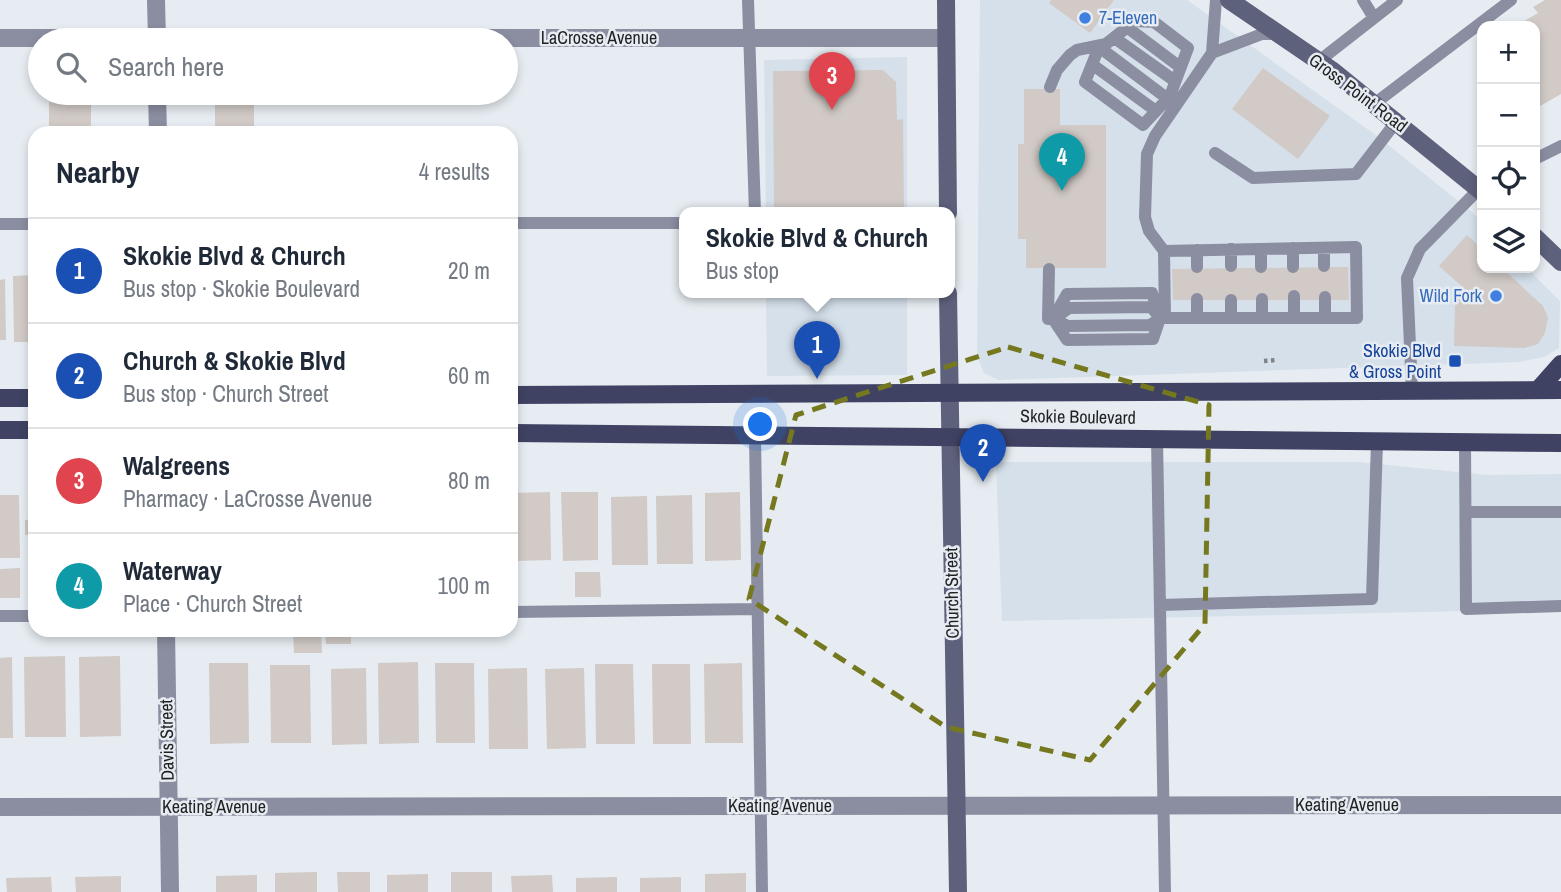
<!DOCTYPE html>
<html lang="en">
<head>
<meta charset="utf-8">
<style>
	:root { --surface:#fff; --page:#f2f2f3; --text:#1f2937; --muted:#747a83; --line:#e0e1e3; --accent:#0b8043 }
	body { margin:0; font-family:"Archivo Narrow",sans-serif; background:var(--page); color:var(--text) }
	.controls { position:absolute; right:21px; top:21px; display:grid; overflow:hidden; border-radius:14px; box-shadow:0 4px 10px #0003 }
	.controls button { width:63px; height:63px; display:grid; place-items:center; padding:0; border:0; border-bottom:2px solid var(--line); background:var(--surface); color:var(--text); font:35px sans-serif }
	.you { position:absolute; left:761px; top:425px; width:24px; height:24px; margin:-18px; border:5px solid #fff; border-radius:50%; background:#1a73e8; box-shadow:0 0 0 10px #1a73e833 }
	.badge { display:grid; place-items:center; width:46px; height:46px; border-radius:50%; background:var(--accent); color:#fff; font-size:23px; font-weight:700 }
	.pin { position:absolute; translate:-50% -58px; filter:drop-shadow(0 2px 4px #0008) }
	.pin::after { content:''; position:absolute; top:37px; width:24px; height:21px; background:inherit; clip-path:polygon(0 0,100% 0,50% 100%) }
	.popup { position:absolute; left:679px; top:207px; width:276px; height:91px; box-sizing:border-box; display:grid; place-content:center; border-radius:14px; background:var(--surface); filter:drop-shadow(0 2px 5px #0005); font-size:23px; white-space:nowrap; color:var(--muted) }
	.popup b { font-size:26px; color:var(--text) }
	.popup::after { content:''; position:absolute; left:50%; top:100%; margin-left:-14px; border:14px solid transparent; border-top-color:var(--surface) }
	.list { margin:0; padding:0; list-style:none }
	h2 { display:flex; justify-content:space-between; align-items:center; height:91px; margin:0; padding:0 28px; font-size:30px }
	h2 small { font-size:23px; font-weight:400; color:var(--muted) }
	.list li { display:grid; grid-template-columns:46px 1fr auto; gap:21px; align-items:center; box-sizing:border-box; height:105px; padding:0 28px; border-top:2px solid var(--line) }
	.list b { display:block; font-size:26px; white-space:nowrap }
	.list p { margin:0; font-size:23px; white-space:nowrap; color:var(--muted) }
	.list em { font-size:23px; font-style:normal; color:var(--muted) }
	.icon { flex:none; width:38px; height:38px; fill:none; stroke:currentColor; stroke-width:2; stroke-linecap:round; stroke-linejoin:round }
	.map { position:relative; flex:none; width:1561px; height:892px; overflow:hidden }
	.search { position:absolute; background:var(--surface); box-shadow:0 4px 10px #0003; left:28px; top:28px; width:490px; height:77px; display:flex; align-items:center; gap:18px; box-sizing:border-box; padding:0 24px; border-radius:38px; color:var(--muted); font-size:26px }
	.panel { position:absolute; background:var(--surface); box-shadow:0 4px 10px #0003; left:28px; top:126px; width:490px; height:511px; border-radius:21px }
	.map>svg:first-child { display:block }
</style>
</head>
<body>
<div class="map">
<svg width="1561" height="892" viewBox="0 0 1561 892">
	<rect width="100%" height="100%" fill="#e6ecf1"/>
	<!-- built -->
	<path fill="#d5e0eb" d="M980,0H1187L1377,136L1473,213L1482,223V268H1527L1560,301L1559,348L1544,357L1518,362L999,380L984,373L977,356Z
		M907,57V213H766L764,60Z
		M766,293H907V375L767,376Z
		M996,462H1358L1487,475L1561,474V609L1002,621Z"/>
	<!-- building -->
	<path fill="#d1cac6" d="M1051,0H1114L1090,33L1049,3Z
		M1545,0H1561V94L1535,109V26H1516L1538,13L1533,7Z
		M1263,68L1330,116L1298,159L1232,109Z
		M883,70L896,82L897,120L903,119L904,213H774L773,71Z
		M1024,89H1060V125H1106V268H1026V239H1018V144H1024Z
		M49,102H91V133H49Z
		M215,102H254V133H215Z
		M1467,235L1482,249V268H1502L1543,306L1548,318L1545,333L1538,344L1524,348L1454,346L1455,303L1466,290L1439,266Z
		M1348,267L1349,300H1173L1172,269Z
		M35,275V342H14L13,276Z
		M5,279L6,340H0V280Z
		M550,492L551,560L515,561L514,493Z
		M561,492H598V560L563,561Z
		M740,492L741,560L705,561V493Z
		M0,495H19L20,558H0Z
		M692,495L693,564H657L656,496Z
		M647,496L648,565H612L611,497Z
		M35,519V535H25V520Z
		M20,568V598H0V569Z
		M575,572H600L601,597H575Z
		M293,630H321L322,653H294Z
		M325,630H351V644H326Z
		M65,656L66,737H25L24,657Z
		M120,656L121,736L80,737L79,657Z
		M12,657L13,738H0V658Z
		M418,662L419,743L379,744L378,663Z
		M209,663H248L249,743L210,744Z
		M435,663H474L475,743H436Z
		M742,663L743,743H705L704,664Z
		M595,664H633L635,744H596Z
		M652,664H690L691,744H653Z
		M270,665H310L311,743H271Z
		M366,668L367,744L332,745L331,669Z
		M527,668L528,749H489L488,669Z
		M584,668L586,748L547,749L545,669Z
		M317,872V892H275V873Z
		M337,872H370V892H338Z
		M451,872H492V892H451Z
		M746,873V892H705V874Z
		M428,874V892H387V875Z
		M257,875V892H216V876Z
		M552,875L553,892H512L511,876Z
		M121,876V892H76L75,877Z
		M51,877L52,892H7L6,878Z
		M617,877V892H576V878Z
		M681,877V892H640V878Z"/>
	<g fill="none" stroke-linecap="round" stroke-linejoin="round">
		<!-- path -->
		<path stroke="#7f8386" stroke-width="4.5" stroke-dasharray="3.5 3.5" stroke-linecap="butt" d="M1264,361L1276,360"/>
		<!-- lane -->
		<path stroke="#8b8ea1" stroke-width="12" d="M748,0L755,213
			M1363,0L1374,18
			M1128,28L1180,67
			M1116,39L1175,81
			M1212,53L1262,34H1278
			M1319,61L1397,0
			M1093,65L1156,111
			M1050,87L1057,70L1070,55L1077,50L1106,44L1135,21L1154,22L1188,48L1170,96L1143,125L1085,82L1099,47L1168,99
			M1374,104L1511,0
			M1215,153L1253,178L1356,174L1396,122
			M1535,159L1561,146
			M511,223H684
			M0,224H35
			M1356,247L1357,318H1165L1164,251Z
			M1324,248V266
			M1231,249V266
			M1261,249V267
			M1197,250V267
			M1164,251L1149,231L1145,217L1147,154L1155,136L1212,53L1216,0
			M1293,267V248
			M1049,269L1048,319H1053L1067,340L1153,339L1160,318L1152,293L1067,294L1053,319
			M1325,297V318
			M1262,299V318
			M1056,317L1069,308L1151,307L1158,315
			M1197,318V299
			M1231,318V300
			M1294,318V296
			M1054,319L1068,326L1150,325L1161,318
			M1412,391L1407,278L1420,249L1482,186
			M755,435L762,892
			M1157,439L1165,892
			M1465,442L1466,609L1561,606
			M1466,512H1561
			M1160,605L1372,599L1377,442
			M511,612L758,609
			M0,616H35"/>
		<!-- street -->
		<path stroke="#8b8ea1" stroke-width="18" d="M156,0L157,40
			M0,38H946
			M157,93L158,133
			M166,630L170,892
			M0,807L1561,805"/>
		<!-- secondary -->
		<path stroke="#5e617c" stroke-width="18" d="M946,0L948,213
			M1229,0L1333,71L1482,192
			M1535,237L1561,262
			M948,293L958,892"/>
		<!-- primary -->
		<path stroke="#3f4262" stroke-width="18" d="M1538,390L1561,364
			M511,395L1561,390
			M0,398H35
			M0,430H35
			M511,433L1561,443"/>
	</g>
	<!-- marked area -->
	<path fill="none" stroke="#75781f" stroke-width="5" stroke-dasharray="14 9" stroke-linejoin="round" d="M1008,347L1209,405L1205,624L1090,760L946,727L749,599L796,415Z"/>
	<!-- markers -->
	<g fill="#3f7fe0" stroke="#e6ecf1" stroke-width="2.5">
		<circle cx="1085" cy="18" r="7"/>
		<circle cx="1496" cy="296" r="7"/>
	</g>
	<rect fill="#1a4fb4" stroke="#e6ecf1" stroke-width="2.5" x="1448" y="354" width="14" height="14" rx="3.5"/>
	<g text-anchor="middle" stroke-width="5" stroke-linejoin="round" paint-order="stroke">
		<!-- shop labels -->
		<g font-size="18" fill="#366cbe" stroke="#e6ecf1" text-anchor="start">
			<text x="1099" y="24">7-Eleven</text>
			<text x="1482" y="302" text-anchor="end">Wild Fork</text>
		</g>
		<!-- street labels -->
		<g font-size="18" fill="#1f2122" stroke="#e6ecf1">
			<text x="599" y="44">LaCrosse Avenue</text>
			<text transform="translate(1358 93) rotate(37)" y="6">Gross Point Road</text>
			<text transform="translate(1078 417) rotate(1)" y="6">Skokie Boulevard</text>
			<text transform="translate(952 593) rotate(-91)" y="6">Church Street</text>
			<text transform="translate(167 740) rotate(-91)" y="6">Davis Street</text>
			<text x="1347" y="811">Keating Avenue</text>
			<text x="780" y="812">Keating Avenue</text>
			<text x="214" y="813">Keating Avenue</text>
		</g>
		<!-- transit labels -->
		<g font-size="18" fill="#164399" stroke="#e6ecf1" text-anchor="end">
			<text x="1441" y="357">Skokie Blvd<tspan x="1441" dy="21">&amp; Gross Point</tspan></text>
		</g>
	</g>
</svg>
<div class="controls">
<button>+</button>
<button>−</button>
<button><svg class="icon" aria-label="locate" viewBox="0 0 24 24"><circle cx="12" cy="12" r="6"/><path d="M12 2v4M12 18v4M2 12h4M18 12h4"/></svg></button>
<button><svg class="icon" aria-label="layers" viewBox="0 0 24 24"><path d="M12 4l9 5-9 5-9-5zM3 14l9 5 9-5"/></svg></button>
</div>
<div class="you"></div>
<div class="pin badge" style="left:817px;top:379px;background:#1a4fb4">1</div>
<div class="popup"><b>Skokie Blvd &amp; Church</b>Bus stop</div>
<div class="pin badge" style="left:983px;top:482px;background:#1a4fb4">2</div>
<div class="pin badge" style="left:832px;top:110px;background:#e0444e">3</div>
<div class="pin badge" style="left:1062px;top:191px;background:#0f9aa8">4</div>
<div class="search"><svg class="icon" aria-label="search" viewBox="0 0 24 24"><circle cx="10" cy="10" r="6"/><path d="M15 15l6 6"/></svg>Search here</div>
<section class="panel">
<h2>Nearby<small>4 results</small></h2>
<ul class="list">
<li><span class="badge" style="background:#1a4fb4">1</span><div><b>Skokie Blvd &amp; Church</b><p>Bus stop · Skokie Boulevard</p></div><em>20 m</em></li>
<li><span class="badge" style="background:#1a4fb4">2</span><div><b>Church &amp; Skokie Blvd</b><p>Bus stop · Church Street</p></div><em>60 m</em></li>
<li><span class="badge" style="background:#e0444e">3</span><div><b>Walgreens</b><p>Pharmacy · LaCrosse Avenue</p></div><em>80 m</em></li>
<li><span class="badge" style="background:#0f9aa8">4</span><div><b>Waterway</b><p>Place · Church Street</p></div><em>100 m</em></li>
</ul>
</section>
</div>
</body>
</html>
